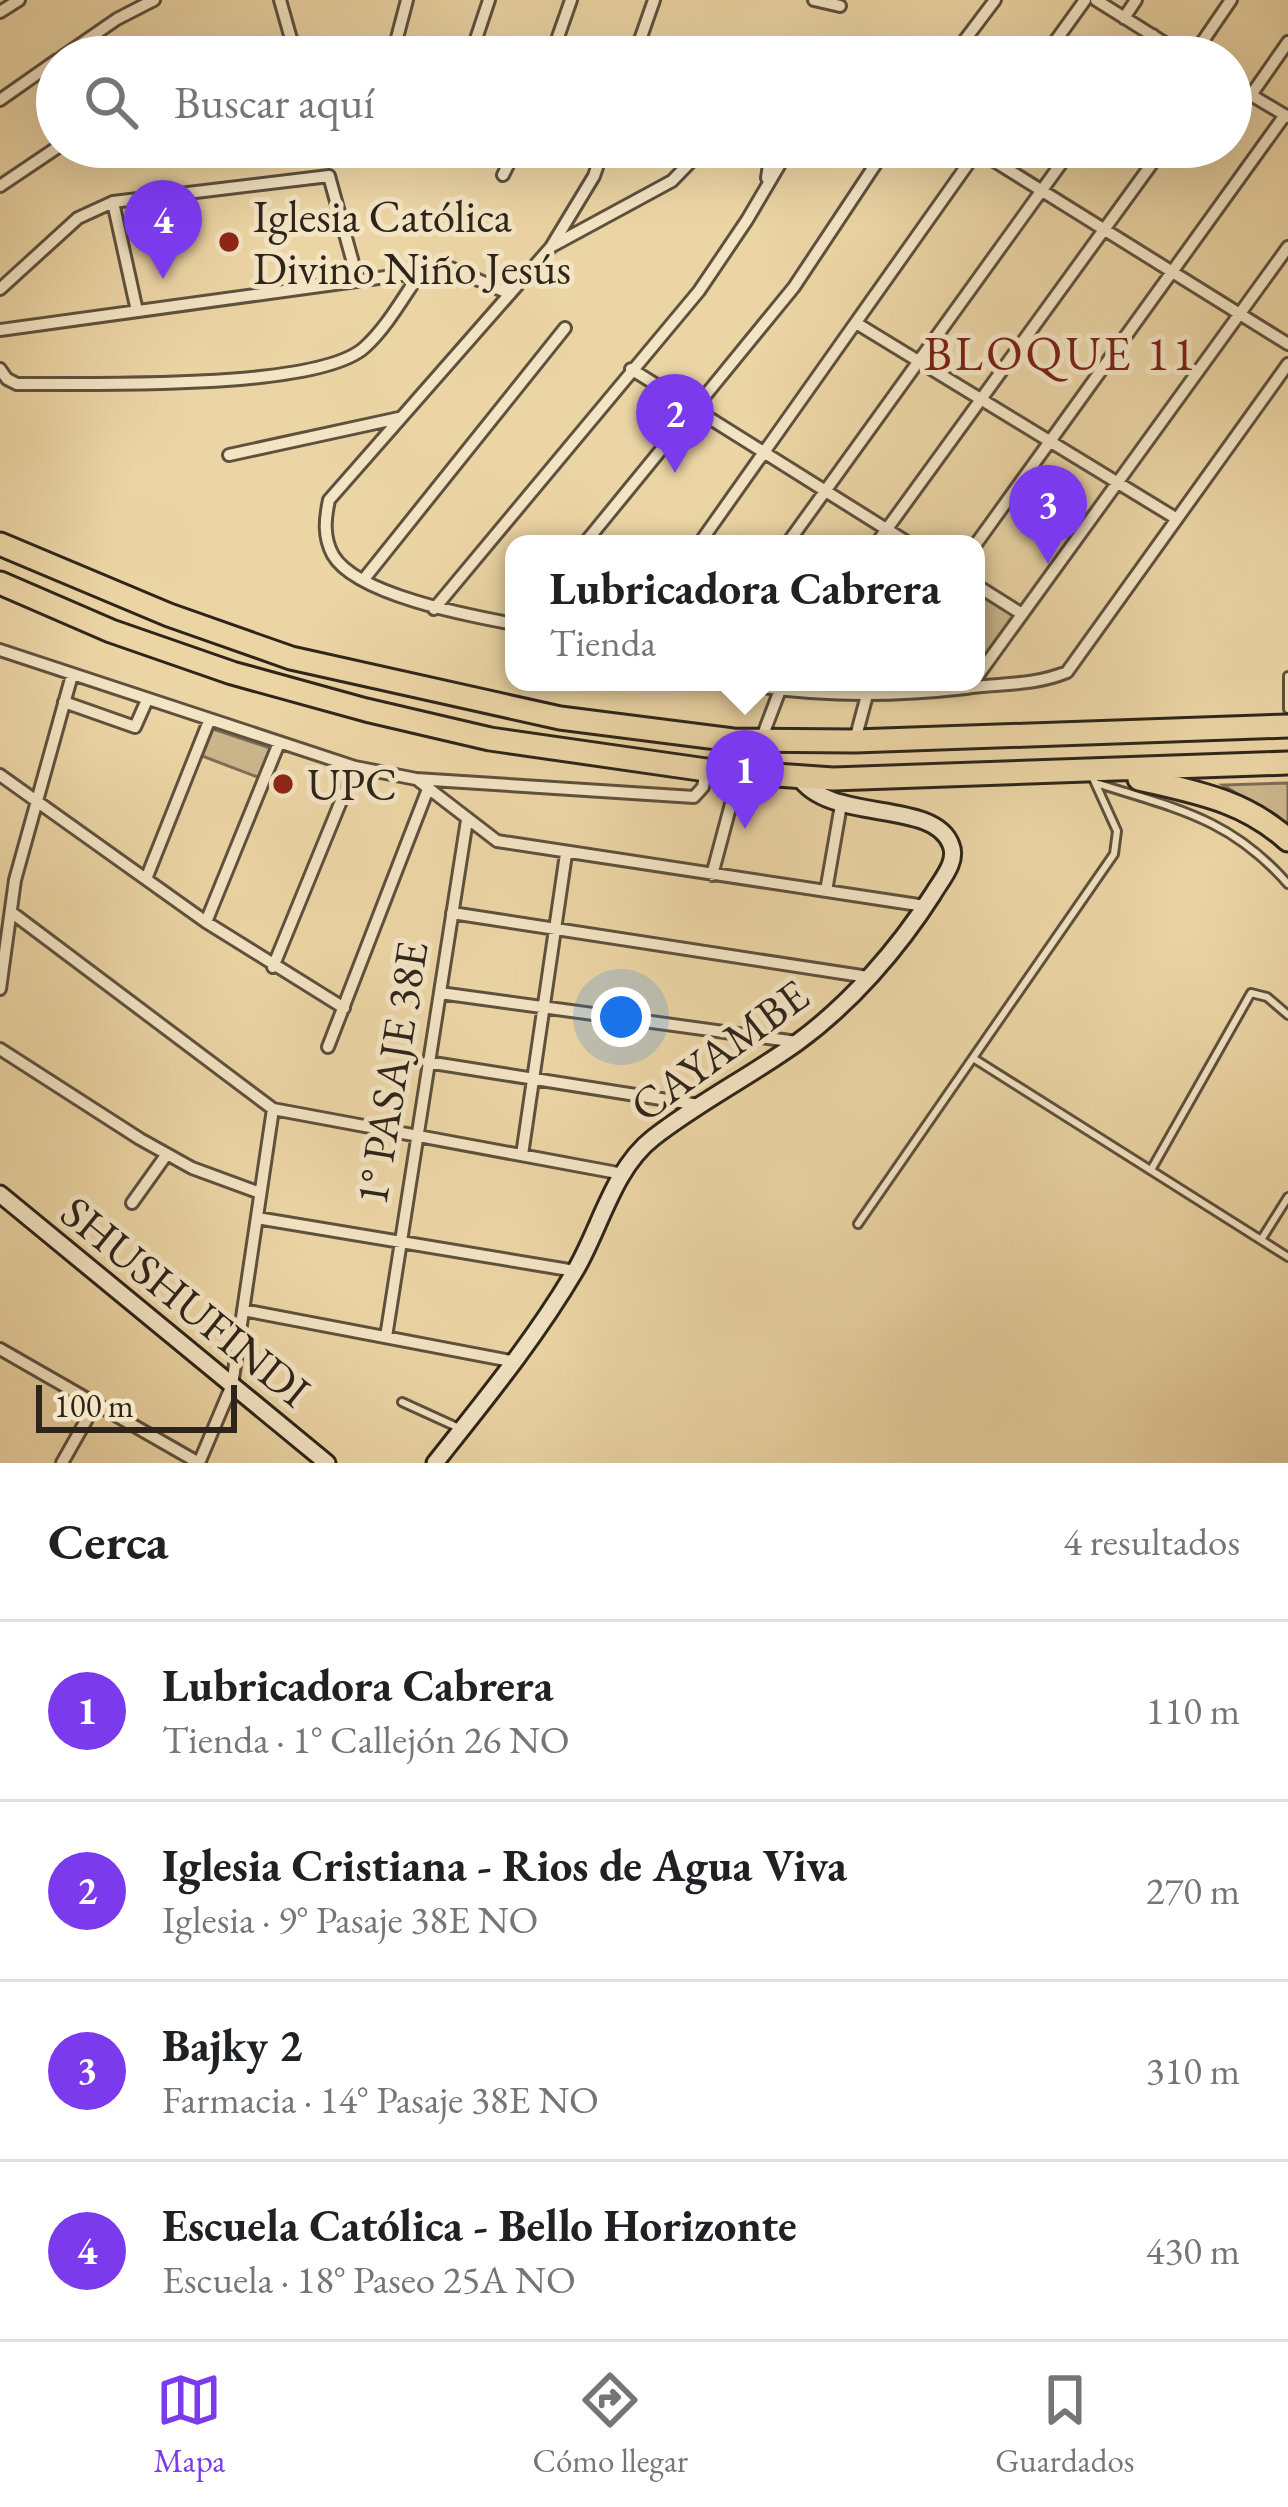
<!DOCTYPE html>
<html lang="es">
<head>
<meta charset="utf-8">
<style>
	:root { --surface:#fff; --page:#f6f6f6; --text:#202124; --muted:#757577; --line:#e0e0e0; --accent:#7c3aed }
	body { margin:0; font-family:"EB Garamond",serif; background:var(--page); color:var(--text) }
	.scale { position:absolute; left:36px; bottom:30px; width:201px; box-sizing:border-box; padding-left:12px; border:6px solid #2e251a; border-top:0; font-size:33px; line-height:42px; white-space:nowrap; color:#2e251a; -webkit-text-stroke:9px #f3e4c4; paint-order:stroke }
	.you { position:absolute; left:621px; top:1017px; width:42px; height:42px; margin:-30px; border:9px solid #fff; border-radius:50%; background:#1a73e8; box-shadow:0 0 0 18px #1a73e833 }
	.badge { display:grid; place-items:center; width:78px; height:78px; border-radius:50%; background:var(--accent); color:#fff; font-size:39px; font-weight:700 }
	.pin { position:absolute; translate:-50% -99px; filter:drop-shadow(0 3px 6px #0008) }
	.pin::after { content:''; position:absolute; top:63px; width:42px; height:36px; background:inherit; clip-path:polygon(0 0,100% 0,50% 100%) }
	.popup { position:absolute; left:505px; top:535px; width:480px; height:156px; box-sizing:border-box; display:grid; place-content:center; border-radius:24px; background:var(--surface); filter:drop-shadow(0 3px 9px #0005); font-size:39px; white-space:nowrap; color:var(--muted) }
	.popup b { font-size:45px; color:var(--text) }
	.popup::after { content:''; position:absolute; left:50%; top:100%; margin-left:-24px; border:24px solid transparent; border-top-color:var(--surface) }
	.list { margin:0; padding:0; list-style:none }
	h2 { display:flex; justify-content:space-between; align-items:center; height:156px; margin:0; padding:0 48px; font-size:51px }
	h2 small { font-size:39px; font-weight:400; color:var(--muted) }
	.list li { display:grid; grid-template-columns:78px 1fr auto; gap:36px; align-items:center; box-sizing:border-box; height:180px; padding:0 48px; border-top:3px solid var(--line) }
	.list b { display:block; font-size:45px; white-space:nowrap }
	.list p { margin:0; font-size:39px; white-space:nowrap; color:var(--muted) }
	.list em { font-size:39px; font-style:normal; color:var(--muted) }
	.icon { flex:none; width:66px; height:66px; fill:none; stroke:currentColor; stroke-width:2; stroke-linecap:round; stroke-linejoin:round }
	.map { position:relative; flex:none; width:1288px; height:1463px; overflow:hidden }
	.search { position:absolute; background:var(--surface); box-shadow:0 12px 48px #0002; left:36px; right:36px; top:36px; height:132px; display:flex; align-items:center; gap:30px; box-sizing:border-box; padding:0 42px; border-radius:66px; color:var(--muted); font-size:45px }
	.sheet { height:876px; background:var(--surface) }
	nav { display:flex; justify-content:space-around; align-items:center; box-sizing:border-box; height:168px; border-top:3px solid var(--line); background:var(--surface); font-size:33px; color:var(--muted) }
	nav a { display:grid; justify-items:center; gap:6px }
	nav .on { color:var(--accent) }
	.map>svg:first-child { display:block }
</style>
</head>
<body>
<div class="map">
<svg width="1288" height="1463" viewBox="0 0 1288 1463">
	<rect width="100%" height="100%" fill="#ecd5a5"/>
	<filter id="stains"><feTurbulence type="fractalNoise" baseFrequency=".00167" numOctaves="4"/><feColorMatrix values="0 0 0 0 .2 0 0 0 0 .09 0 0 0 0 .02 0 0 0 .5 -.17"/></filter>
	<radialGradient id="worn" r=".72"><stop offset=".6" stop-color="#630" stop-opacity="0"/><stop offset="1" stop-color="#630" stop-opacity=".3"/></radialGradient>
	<!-- green -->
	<path fill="#ccb78d" stroke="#7d6e54" stroke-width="3" d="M976,589L1015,613L976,670Z
		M213,729L273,749L260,778L202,756Z
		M1288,783V825L1223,785Z"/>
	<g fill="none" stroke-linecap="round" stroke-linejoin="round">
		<defs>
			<path id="lane" d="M1288,676V709
				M1099,784C1178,809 1231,819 1288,884
				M973,1058L1288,1257
				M1151,1170L1251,993L1267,997L1288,1015
				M858,1224L1114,854L1117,831L1092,776
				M1261,1240L1288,1197
				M402,1402L459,1428"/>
			<path id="street" d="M814,0L840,6
				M1096,0L1187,57
				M0,12L19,0
				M1124,18L1136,0
				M636,50L802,57
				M62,57L117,19L154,0
				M278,57L295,53L280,0
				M392,57L407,0
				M470,57L489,0
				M551,57L571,0
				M634,57L654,0
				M952,57L995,0
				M1044,57L1085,0
				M1137,57L1153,35
				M1192,57L1231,0
				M1231,83L1288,117
				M1251,95L1288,42
				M0,100L57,60
				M572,147L599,160
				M765,147L770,158L767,178
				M975,149L1288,344
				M503,175L517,147
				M0,186L58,147
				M113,202L137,311
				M554,245L672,181L705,147
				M0,289L78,218L113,202L329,176L358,281
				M856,323L1177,519
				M0,330L451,268L510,294
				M0,369L7,379L17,384C87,383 318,391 365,347C387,327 404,296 421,272
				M631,369L910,544
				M229,455L399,418
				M584,544L794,287L887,147
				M699,544L980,147
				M787,544L1073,147
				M876,544L1164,147
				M976,544L1285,115
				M364,579L565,328
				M976,585L1022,614
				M434,609L699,291L747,220L790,147
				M514,624C471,616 356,595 333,555C323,537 325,519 329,500L551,247L594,176L604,147
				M0,650L355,767L416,779L694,797L703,787L706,770
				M976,678L1288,247
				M732,682C810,697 887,697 966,688C1001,683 1033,686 1067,672L1288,364
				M64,702L135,727L147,700
				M761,740L783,682
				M855,740L867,695L877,682
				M0,775L206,922L344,1008
				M419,781L497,841L925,906
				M712,875L739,774
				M146,879L209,721
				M826,891L841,805
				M11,912L273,1109L623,1174
				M452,913L868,977
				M206,922L279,743
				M273,967L355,767
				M0,989L15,880L72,675
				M440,993L797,1042
				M328,1047L428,789
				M0,1049L140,1139L192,1168L260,1193
				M427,1062L699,1105
				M522,1155L566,854
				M132,1203L167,1154
				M257,1218L575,1271
				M243,1310L516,1362
				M386,1337L467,820
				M0,1349L199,1463
				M62,1463L96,1403
				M199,1463L232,1385L273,1109"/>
			<path id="secondary" d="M0,1194L327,1463
				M435,1463C484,1401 535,1339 575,1271C600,1229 613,1169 653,1138C699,1102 751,1076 798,1042C850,1004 898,949 933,894C941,880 958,862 951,845C934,798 830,824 799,777"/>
			<path id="highway" d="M0,544L169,615L291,658L560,718L733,740L855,741L1288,726
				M0,583L111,631L232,673L366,710L490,739L706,770L833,779L1288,763
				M1139,779C1195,792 1244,800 1288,840"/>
		</defs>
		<!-- lane casing -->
		<use href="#lane" stroke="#5e513d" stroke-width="12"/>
		<!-- street casing -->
		<use href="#street" stroke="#5e513d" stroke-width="16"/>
		<!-- secondary casing -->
		<use href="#secondary" stroke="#2e251a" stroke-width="21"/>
		<!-- highway casing -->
		<use href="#highway" stroke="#2e251a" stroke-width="27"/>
		<!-- lane -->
		<use href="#lane" stroke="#f3e4c4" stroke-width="6"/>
		<!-- street -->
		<use href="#street" stroke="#f3e4c4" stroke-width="10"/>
		<!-- secondary -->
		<use href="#secondary" stroke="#f3e4c4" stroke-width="15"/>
		<!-- highway -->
		<use href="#highway" stroke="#ecd5a5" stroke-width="21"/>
	</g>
	<!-- markers -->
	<g fill="#8f2418" stroke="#f3e4c4" stroke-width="4.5">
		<circle cx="229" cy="242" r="12"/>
		<circle cx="283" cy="784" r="12"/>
	</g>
	<g text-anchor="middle" stroke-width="10" stroke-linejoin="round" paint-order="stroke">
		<!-- poi labels -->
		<g font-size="45" fill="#2e251a" stroke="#f3e4c4" text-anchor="start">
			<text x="253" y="232">Iglesia Católica<tspan x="253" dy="52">Divino Niño Jesús</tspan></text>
			<text x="307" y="800">UPC</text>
		</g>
		<!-- street labels -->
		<g font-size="45" fill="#2e251a" stroke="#f3e4c4">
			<text transform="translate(719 1050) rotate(-36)" y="16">CAYAMBE</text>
			<text transform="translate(391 1073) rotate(-81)" y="16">1° PASAJE 38E</text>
			<text transform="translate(186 1301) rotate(39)" y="16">SHUSHUFINDI</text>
		</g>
		<!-- neighbourhood labels -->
		<g font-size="48" letter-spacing="3" fill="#7a1f14" stroke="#f3e4c4">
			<text x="1061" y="370">BLOQUE 11</text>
		</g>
	</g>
	<rect width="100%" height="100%" filter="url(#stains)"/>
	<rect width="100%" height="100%" fill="url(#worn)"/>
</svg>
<div class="scale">100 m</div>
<div class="you"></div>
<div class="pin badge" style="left:745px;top:829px">1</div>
<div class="popup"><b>Lubricadora Cabrera</b>Tienda</div>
<div class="pin badge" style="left:675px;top:473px">2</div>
<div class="pin badge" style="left:1048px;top:564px">3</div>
<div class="pin badge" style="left:163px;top:279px">4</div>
<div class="search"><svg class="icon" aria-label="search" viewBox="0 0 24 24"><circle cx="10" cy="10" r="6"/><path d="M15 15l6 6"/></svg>Buscar aquí</div>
</div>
<section class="sheet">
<h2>Cerca<small>4 resultados</small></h2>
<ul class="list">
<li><span class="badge">1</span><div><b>Lubricadora Cabrera</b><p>Tienda · 1° Callejón 26 NO</p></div><em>110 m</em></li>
<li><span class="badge">2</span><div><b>Iglesia Cristiana - Rios de Agua Viva</b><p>Iglesia · 9° Pasaje 38E NO</p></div><em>270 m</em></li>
<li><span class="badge">3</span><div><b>Bajky 2</b><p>Farmacia · 14° Pasaje 38E NO</p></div><em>310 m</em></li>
<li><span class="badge">4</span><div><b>Escuela Católica - Bello Horizonte</b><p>Escuela · 18° Paseo 25A NO</p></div><em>430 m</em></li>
</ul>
</section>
<nav>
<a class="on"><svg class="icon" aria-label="map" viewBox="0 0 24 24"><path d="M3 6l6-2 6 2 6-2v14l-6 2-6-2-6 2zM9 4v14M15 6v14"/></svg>Mapa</a>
<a><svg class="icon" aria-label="directions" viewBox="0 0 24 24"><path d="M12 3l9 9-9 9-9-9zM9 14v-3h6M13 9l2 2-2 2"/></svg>Cómo llegar</a>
<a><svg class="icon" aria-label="saved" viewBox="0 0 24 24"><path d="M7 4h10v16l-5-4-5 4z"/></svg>Guardados</a>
</nav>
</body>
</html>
